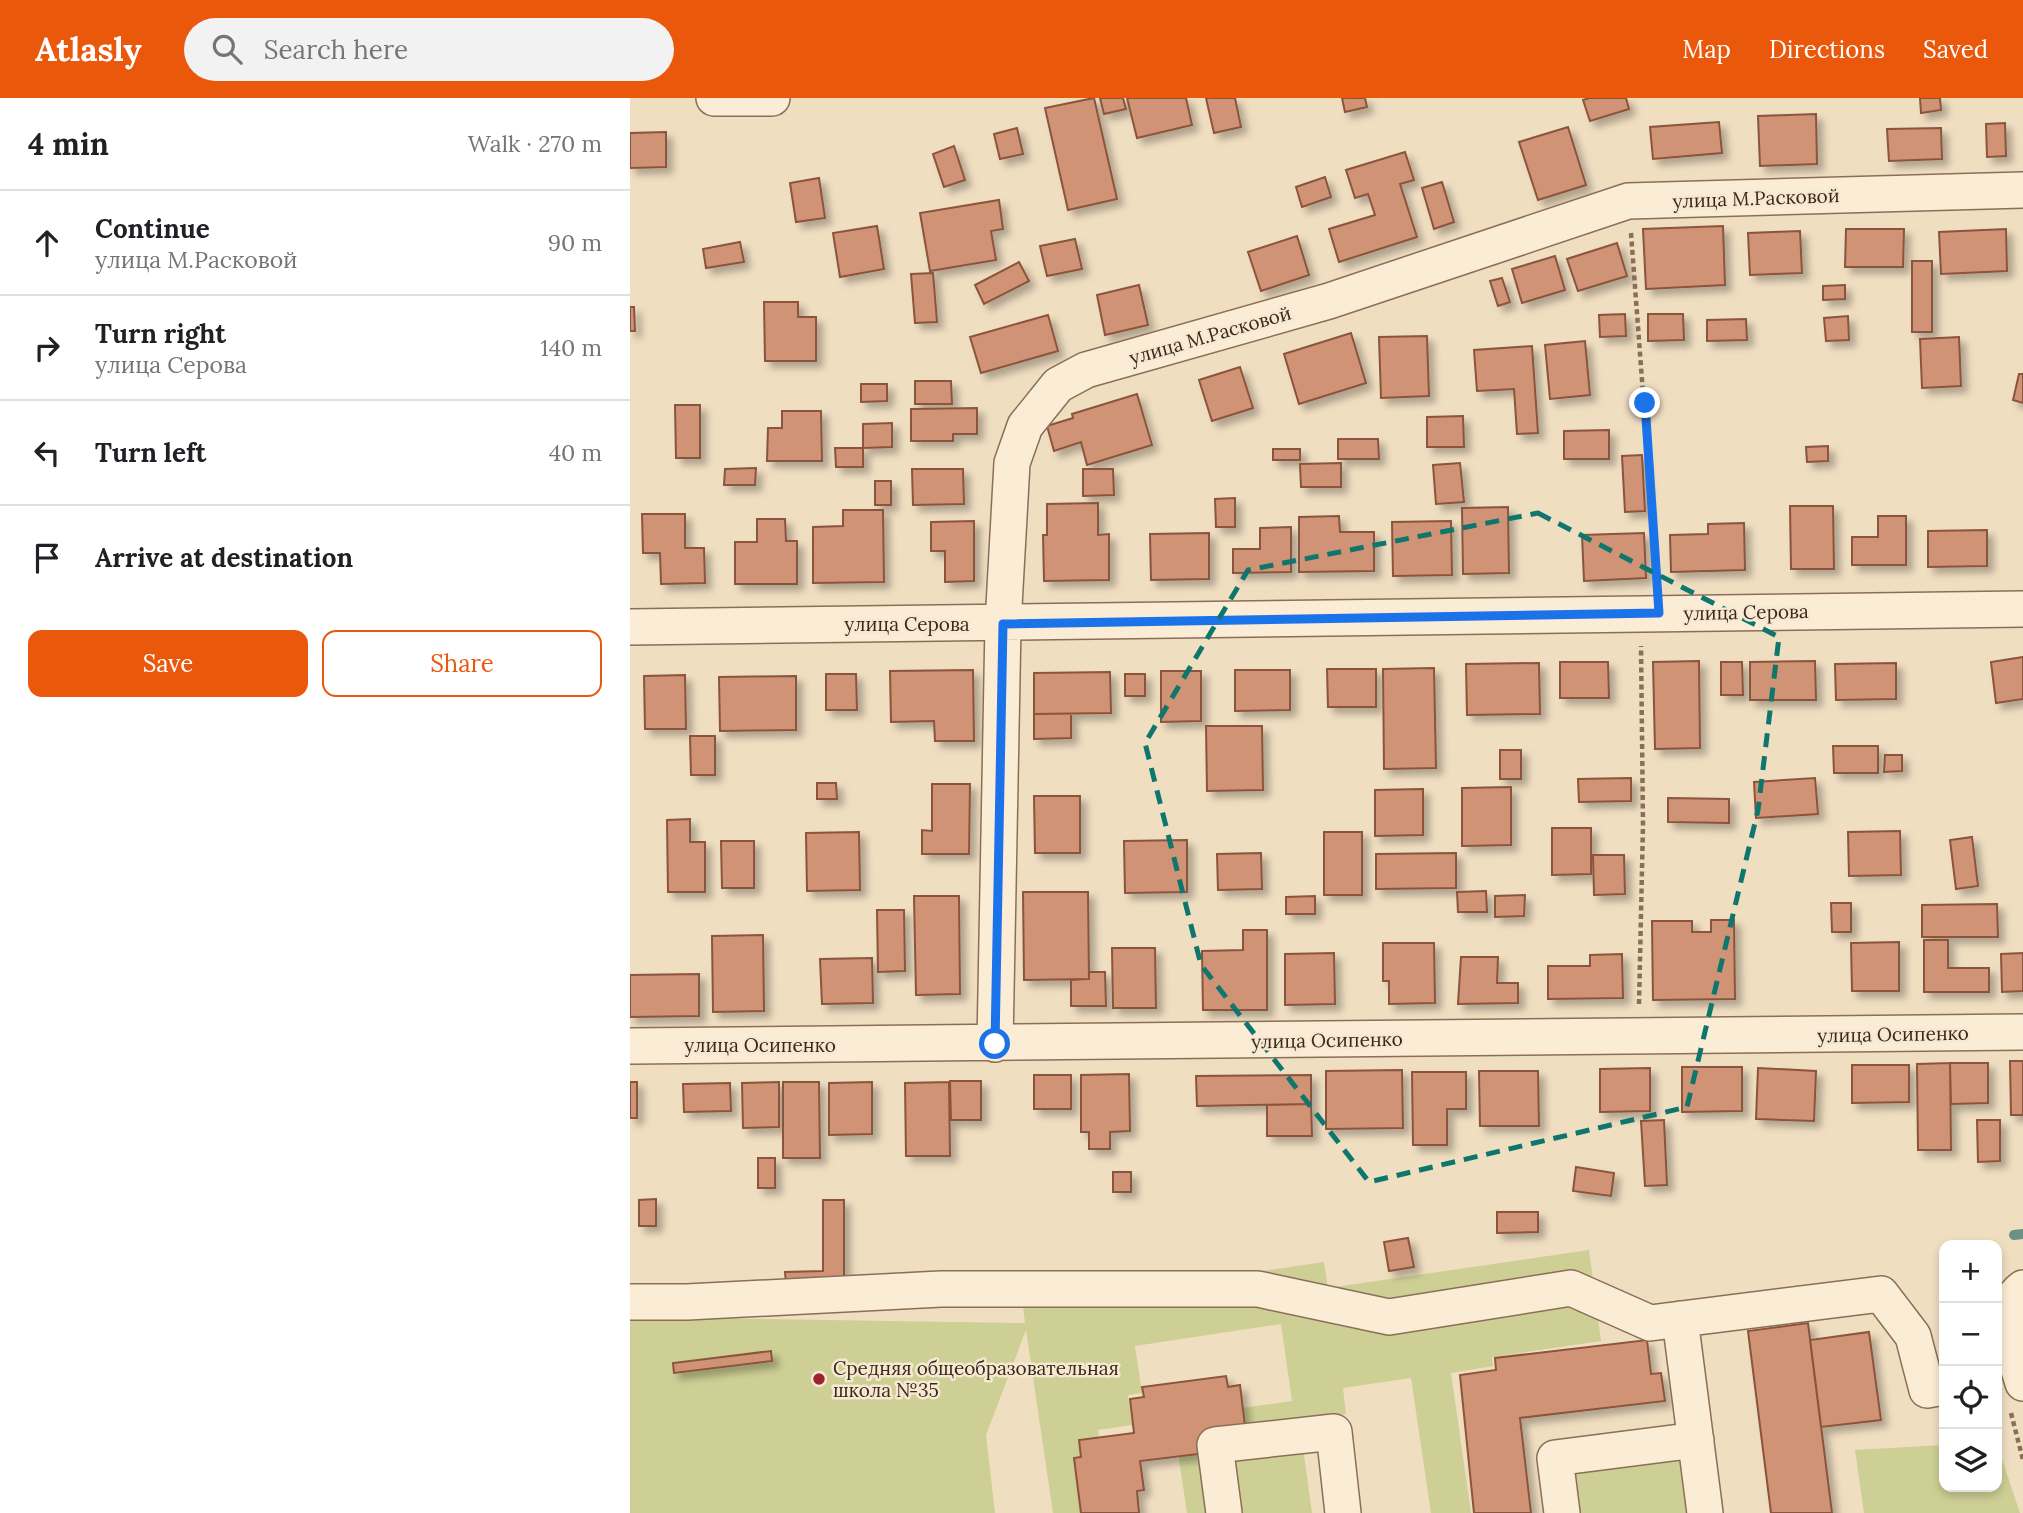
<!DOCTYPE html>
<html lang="en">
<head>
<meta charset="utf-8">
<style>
	:root { --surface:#fff; --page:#f2f2f2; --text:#202124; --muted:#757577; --line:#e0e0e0; --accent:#ea580c }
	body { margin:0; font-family:Lora,serif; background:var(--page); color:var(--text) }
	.controls { position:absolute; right:21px; bottom:21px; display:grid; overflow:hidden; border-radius:14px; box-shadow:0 4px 10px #0003 }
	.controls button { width:63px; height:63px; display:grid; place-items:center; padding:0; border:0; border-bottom:2px solid var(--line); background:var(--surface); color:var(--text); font:35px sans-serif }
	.stop { position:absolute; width:21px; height:21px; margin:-16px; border:5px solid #1a73e8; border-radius:50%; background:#fff }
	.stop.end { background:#1a73e8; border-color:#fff; box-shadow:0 2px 7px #0008 }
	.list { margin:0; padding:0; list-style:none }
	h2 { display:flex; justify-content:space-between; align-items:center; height:91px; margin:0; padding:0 28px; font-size:30px }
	h2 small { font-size:23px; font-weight:400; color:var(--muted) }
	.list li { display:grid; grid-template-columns:46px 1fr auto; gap:21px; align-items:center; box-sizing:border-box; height:105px; padding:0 28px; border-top:2px solid var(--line) }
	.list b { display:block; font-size:26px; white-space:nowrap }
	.list p { margin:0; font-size:23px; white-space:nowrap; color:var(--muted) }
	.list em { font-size:23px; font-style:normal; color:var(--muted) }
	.actions { display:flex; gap:14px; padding:21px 28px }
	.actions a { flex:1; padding:16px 0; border:2px solid var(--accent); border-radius:14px; text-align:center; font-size:24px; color:var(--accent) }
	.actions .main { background:var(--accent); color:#fff }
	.icon { flex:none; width:38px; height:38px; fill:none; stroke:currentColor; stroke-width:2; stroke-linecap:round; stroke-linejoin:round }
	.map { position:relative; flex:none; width:1393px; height:1415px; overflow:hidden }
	header { display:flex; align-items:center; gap:42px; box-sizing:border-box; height:98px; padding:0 35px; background:var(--accent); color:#fff }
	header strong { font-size:33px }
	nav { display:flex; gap:38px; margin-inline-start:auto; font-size:24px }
	.search { width:490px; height:63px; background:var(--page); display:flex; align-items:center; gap:18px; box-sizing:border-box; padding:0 24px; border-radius:38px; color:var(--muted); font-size:26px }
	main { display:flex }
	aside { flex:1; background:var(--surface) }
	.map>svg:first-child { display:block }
</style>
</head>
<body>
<header>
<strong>Atlasly</strong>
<div class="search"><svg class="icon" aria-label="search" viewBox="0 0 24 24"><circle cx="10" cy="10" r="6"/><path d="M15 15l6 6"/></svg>Search here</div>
<nav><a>Map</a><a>Directions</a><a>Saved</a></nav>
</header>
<main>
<aside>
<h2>4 min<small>Walk · 270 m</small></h2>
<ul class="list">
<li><svg class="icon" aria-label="ahead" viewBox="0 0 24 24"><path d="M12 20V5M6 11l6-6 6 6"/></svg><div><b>Continue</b><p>улица М.Расковой</p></div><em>90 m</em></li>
<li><svg class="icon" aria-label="right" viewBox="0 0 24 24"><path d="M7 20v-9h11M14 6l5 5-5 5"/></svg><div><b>Turn right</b><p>улица Серова</p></div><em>140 m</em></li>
<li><svg class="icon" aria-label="left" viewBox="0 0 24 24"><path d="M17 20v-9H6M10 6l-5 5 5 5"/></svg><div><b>Turn left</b></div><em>40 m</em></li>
<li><svg class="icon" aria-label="arrive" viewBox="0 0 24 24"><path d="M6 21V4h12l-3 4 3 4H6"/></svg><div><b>Arrive at destination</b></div></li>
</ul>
<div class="actions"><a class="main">Save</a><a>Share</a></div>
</aside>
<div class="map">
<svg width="1393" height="1415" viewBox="0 0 1393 1415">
	<defs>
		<filter id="shadow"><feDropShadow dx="6" dy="6" stdDeviation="3.5" flood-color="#0004"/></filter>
	</defs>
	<rect width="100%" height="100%" fill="#f0dec1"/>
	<!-- green -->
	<path fill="#cdcf94" d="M959,1152L971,1243L862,1259L863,1268L821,1275L841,1415H801L781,1280L713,1290L716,1316L568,1337L579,1415H557L543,1320L662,1303L651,1226L505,1248L512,1295L498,1297L502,1327L468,1332L480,1415H423L396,1232L356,1337L365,1415H0V1219L395,1225L393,1208L694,1164L698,1190Z
		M1367,1346L1390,1415H1234L1225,1352L1314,1347V1389H1367Z
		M673,1350L682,1415H610L602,1359Z
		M1081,1352L1090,1415H940L934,1372Z"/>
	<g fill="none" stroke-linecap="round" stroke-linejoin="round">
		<!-- stream -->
		<path stroke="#6a9184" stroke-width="10" d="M1384,1137L1393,1136"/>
	</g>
	<!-- building -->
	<path fill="#d19375" stroke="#8b543c" stroke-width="2" filter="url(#shadow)" d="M464,0L487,101L438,112L415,10Z
		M470,0H493L496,11L474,16Z
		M497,0H556L562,27L507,40Z
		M576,0H605L611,29L584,35Z
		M712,0H735L737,9L715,14Z
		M959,0H996L999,11L960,23L953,2Z
		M1290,0H1310L1311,12L1291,15Z
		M1186,16L1187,66L1130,68L1128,18Z
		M1089,24L1092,55L1023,61L1020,29Z
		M1375,25L1376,58L1357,59L1356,26Z
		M938,29L956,87L908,102L889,44Z
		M387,30L393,56L370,61L364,36Z
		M1311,30L1312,61L1259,63L1257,31Z
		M36,34V69L0,70V35Z
		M324,48L335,82L314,89L303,56Z
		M775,54L784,82L770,86L787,139L709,164L699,131L745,117L738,96L725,100L716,72Z
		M695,79L701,99L672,109L666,89Z
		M189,80L195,120L166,124L160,85Z
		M812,84L824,124L804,131L792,90Z
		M369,102L373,131L361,133L366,162L300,173L290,115Z
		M247,128L254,171L210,179L203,135Z
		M1093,128L1095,187L1016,191L1013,131Z
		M1216,131H1274L1273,169H1215Z
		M1376,131L1377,173L1311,176L1309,134Z
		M1170,133L1172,175L1120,177L1118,135Z
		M667,138L679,177L631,193L618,154Z
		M445,141L452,171L417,178L410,148Z
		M110,144L114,164L76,170L73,151Z
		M987,145L997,178L948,193L937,161Z
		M925,158L935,192L892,205L882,171Z
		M1282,163H1302V234H1282Z
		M389,164L399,183L354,206L345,187Z
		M303,175L307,224L285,225L281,176Z
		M872,180L880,204L868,208L860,183Z
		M509,187L518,227L475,237L467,197Z
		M1215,187V201L1193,202V188Z
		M134,204H168V219H186V263H135Z
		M0,209H4L5,233H0Z
		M995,216L996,238L970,239L969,217Z
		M1018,216H1053L1054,242L1018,243Z
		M418,217L428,253L351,275L340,239Z
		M1218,218L1219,242L1196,243L1194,220Z
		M1116,221L1117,242L1077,243V222Z
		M721,235L736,285L669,306L654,256Z
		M797,238L799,298L751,300L749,239Z
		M1329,239L1331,288L1292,290L1290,241Z
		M955,243L960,297L920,301L915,247Z
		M902,248L908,335L887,336L884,291L847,293L844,252Z
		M610,269L623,310L582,323L569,282Z
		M1389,276H1393V305L1383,302Z
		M285,283H321L322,306H285Z
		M231,286H257V303L231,304Z
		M507,296L522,347L457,367L451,344L424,353L417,328L443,320L442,316Z
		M45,307H70V360H46Z
		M347,310V336H323V343H281V311Z
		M152,313H191L192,363H137L138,330H152Z
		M833,318L834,349H797V319Z
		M262,325V349L233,350V326Z
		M979,332V361H934V333Z
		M708,341H748L749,361H708Z
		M1198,348V363L1177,364L1176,349Z
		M205,350H233V369H206Z
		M643,351H670V362H643Z
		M1012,357L1015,413L995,414L992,358Z
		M711,365V389H671L670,366Z
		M830,365L834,404L806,406L803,367Z
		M126,370L125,387H94L95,371Z
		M282,371H333L334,406L283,407Z
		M453,371H483L484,397L453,398Z
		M245,383H261V407H245Z
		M605,400V429H586L585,401Z
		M468,405V437L479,436V482L414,483L413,437H417V406Z
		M1160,408H1203L1204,471H1161Z
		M878,409L879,475L833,476L832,410Z
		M213,412H253L254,484L183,485V429L213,428Z
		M12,416H55V450H74L75,485L31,486L30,455H13Z
		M709,418L710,434H744V473L669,474V419Z
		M1248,418H1276V467H1222V439H1248Z
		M127,421H155L156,443H167V486H105V444H127Z
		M344,423V483L315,484V453H301V424Z
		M821,423L822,477L763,478L762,424Z
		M1114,425L1115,472L1041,474L1040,437L1078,436V426Z
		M661,429V474L603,475V451H630V430Z
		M1357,432V468L1298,469V433Z
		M579,435V481L521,482L520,436Z
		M1014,435L1016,480L954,483L952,437Z
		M1393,559V601L1366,605L1361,564Z
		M1069,563L1070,650L1025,651L1023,564Z
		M1185,563L1186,602H1120V564Z
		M930,564H978L979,600H930Z
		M1091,564H1112L1113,597H1091Z
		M909,565L910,616L837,617L836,566Z
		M1266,565V601L1206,602L1205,566Z
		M804,570L806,670L754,671L753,571Z
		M697,571H746V609H698Z
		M343,572L344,643H305L304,623L261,624L260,573Z
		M605,572H660V612L605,613Z
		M531,573H571V623L531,624Z
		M480,574L481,615L404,616V575Z
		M196,576H226L227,612H196Z
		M495,576H515V598H495Z
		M55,577L56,631H15L14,578Z
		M166,578V632L90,633L89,579Z
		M404,616H441V640L404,641Z
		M576,628H632L633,692L577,693Z
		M60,638H85V677H61Z
		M1203,648H1248V675H1204Z
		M870,652H891V681H870Z
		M1255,657H1272V673L1254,674Z
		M1001,680V703L949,704L948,681Z
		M1185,680L1188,716L1126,720L1124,684Z
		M187,685H206L207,701H187Z
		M302,686H340L339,756H292V732L302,733Z
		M881,689V747L832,748V690Z
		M793,691V737L745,738V692Z
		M404,698H450V755H405Z
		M1038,700L1099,701V725L1038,724Z
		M60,721V744H75V794H38L37,722Z
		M922,730H961V776L922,777Z
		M1270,733L1271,777L1219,778L1218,734Z
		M229,734L230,792L177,793L176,735Z
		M694,734H732V797H694Z
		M1342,739L1348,788L1326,791L1320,742Z
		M557,742V794L495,795L494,743Z
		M91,743H124V790H92Z
		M631,755L632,791L588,792L587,756Z
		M826,755V790L746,791V756Z
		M963,757H994L995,796L964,797Z
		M856,793L857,814H828L827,794Z
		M393,794H458L459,881L394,882Z
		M895,797L894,818L865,819V798Z
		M284,798H329L330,896L286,897Z
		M685,798V816H656V799Z
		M1201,805H1221V834H1202Z
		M1367,806L1368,839H1292V807Z
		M247,812H274L275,873L248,874Z
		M1081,822H1104L1105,901L1023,902L1022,823H1062V834H1081Z
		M613,832H637V912H573L572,853L613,852Z
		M133,837L134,913L83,914L82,838Z
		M1294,842H1318V870H1359V894H1294Z
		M1269,844V893H1222L1221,845Z
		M753,845H804L805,905L759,906V883H753Z
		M482,850H525L526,910H483Z
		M704,855L705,906L655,907V856Z
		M1393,855V893L1372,894L1371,856Z
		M992,856L993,900L918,901V868H960V857Z
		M831,859H868L867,885H888V905L828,906Z
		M242,860L243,905L192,906L190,861Z
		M459,874H475L476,908H441V882L459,881Z
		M69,876V918L0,919V877Z
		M1380,963H1393V1017H1381Z
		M1320,965H1358V1005L1321,1006Z
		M1320,965L1321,1052H1288L1287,966Z
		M1222,967H1279V1004L1222,1005Z
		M1052,969H1112V1013L1052,1014Z
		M1020,970V1013L970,1014V971Z
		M1128,970L1186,973L1184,1023L1126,1021Z
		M772,972L773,1030L696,1031V973Z
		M849,973H908L909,1028H850Z
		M782,974H836V1011H817V1047H783Z
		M499,976L500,1033L480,1034V1051H459V1034H451V977Z
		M404,977H441V1011H404Z
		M681,977V1006L567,1008L566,978Z
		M320,983H351V1022H321Z
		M0,984H7V1020H0Z
		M149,984V1029L113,1030L112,985Z
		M153,984H189L190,1060H153Z
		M242,984V1036L199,1037V985Z
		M319,984L320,1058H276L275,985Z
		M100,985L101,1013L54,1014L53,986Z
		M681,1006L682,1038H637V1007Z
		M1034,1022L1037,1087L1015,1088L1011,1023Z
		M1347,1022H1370V1063L1348,1064Z
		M128,1060H145V1090H128Z
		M946,1069L984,1075L981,1098L943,1093Z
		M483,1074H501V1094H483Z
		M26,1101V1128H9V1102Z
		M193,1102H214V1185L156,1186L155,1174L193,1173Z
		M867,1114H908V1134L867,1135Z
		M778,1140L784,1169L759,1173L754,1144Z
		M1178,1225L1202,1415H1141L1118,1233Z
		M1239,1234L1251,1322L1191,1329L1180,1242Z
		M1017,1242L1021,1276L1031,1275L1035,1303L890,1320L901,1415H844L830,1277L866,1272L865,1260Z
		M141,1253L142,1263L44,1275L43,1265Z
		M596,1278L598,1289L610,1287L617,1344L601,1352L510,1363L514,1392L507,1393L509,1415H451L444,1360L451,1359L449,1342L504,1335L500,1301L514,1299L512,1289Z"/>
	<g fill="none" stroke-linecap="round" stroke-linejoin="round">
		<defs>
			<path id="minor" d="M84,0H142
				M0,529L1393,511
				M365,946L373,526L382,365L395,328L428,287L456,272L699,203L998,103L1393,92
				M0,948L1393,934
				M1393,1190C1366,1210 1385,1258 1393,1285
				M0,1204H57L311,1191H628L759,1219L941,1190L1020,1225L1251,1196L1283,1238L1297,1292L1314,1289
				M1050,1221L1075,1415
				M594,1415L585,1347L704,1334L713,1415
				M932,1415L925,1360L1066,1342"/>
		</defs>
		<!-- minor casing -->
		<use href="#minor" stroke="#8b6e57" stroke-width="38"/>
		<!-- path -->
		<path stroke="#8b6e57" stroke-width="4.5" stroke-dasharray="5 3.5" stroke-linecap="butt" d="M1001,135L1027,483
			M1009,906L1013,727L1011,548
			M1381,1315L1393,1362"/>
		<!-- minor -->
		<use href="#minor" stroke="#fbecd5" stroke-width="35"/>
	</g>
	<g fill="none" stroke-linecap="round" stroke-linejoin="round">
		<!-- route -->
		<path stroke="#1a73e8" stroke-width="9" d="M365,946L373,526L1029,515L1015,305"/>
	</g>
	<!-- marked area -->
	<path fill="none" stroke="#0f766e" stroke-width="5" stroke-dasharray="14 9" stroke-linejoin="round" d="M908,415L1149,539L1128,712L1057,1009L739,1084L571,867L515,645L618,472Z"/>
	<!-- markers -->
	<circle fill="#9d242f" stroke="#f7e9d1" stroke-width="2.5" cx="189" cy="1281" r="7"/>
	<g text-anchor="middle" stroke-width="5" stroke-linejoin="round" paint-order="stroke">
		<!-- street labels -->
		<g font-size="19" fill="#3a281d" stroke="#f7e9d1">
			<text transform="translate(1126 100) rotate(-2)" y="7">улица М.Расковой</text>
			<text transform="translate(580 237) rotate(-16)" y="7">улица М.Расковой</text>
			<text transform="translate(1116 514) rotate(-1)" y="7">улица Серова</text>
			<text x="277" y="533">улица Серова</text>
			<text transform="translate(1263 936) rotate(-1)" y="7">улица Осипенко</text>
			<text transform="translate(697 942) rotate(-1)" y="7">улица Осипенко</text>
			<text x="130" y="954">улица Осипенко</text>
		</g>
		<!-- poi labels -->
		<g font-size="19" fill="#3a281d" stroke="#f7e9d1" text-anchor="start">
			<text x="203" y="1277">Средняя общеобразовательная<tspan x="203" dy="22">школа №35</tspan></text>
		</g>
	</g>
</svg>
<div class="controls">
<button>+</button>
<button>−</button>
<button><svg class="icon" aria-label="locate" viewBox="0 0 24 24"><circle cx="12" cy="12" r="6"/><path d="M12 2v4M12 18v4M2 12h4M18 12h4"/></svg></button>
<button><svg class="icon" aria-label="layers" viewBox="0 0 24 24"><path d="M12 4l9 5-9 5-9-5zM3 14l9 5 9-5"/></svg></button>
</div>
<div class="stop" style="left:365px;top:946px"></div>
<div class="stop end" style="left:1015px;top:305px"></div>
</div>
</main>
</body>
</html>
